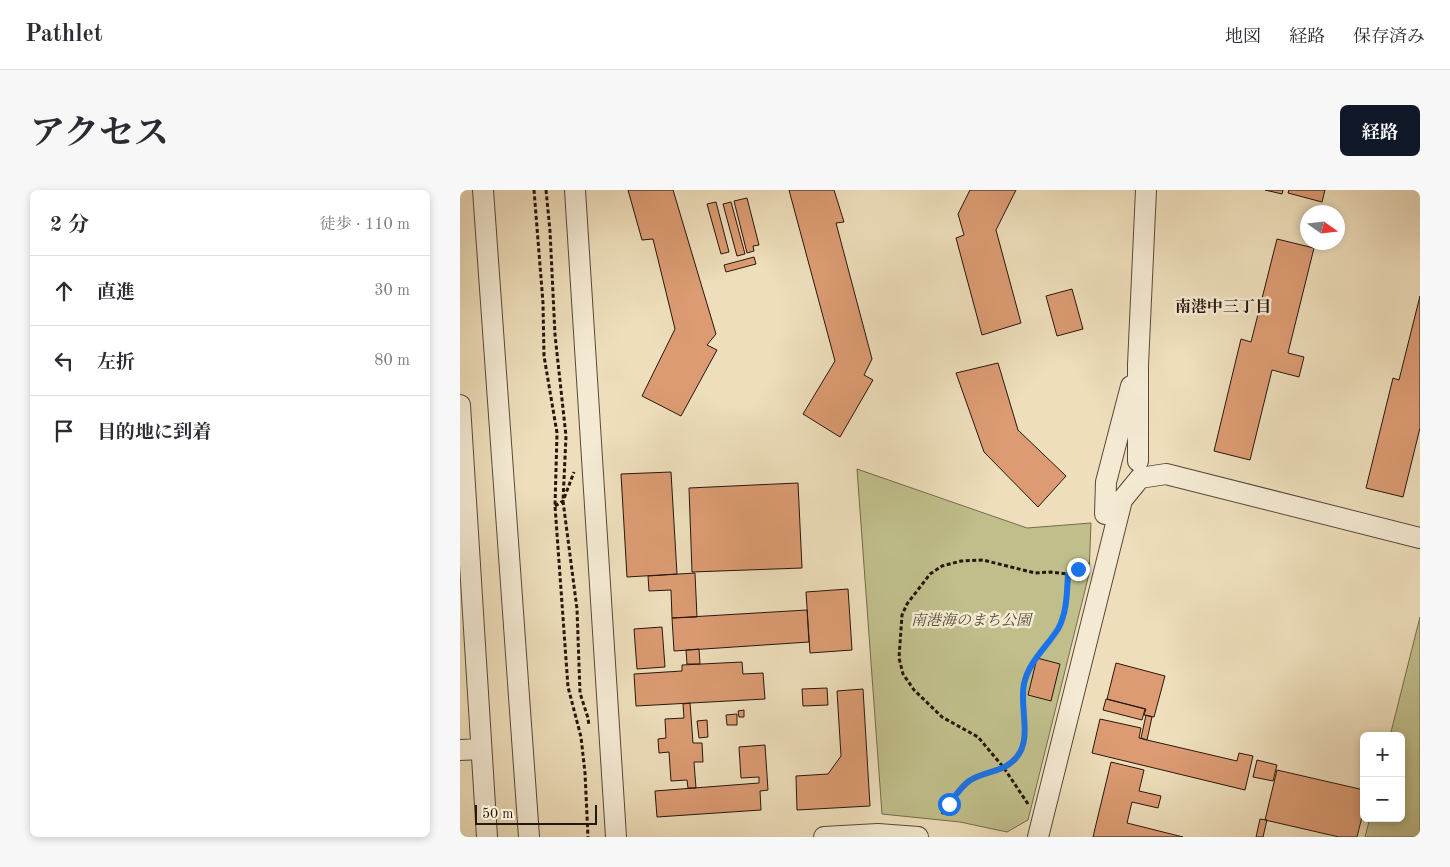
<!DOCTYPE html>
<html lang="ja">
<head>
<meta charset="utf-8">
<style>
	:root { --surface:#fff; --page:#f7f7f7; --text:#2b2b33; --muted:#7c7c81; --line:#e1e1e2; --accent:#111827 }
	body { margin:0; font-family:"Old Standard TT","Noto Serif JP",serif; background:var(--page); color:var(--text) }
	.controls { position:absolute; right:15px; bottom:15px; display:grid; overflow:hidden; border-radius:8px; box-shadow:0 2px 8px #0003 }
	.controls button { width:45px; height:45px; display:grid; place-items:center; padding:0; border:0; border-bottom:1px solid var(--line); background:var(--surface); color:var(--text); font:25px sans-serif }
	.compass { position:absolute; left:840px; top:15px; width:45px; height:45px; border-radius:50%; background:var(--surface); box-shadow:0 2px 8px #0003; rotate:104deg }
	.scale { position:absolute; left:15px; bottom:12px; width:122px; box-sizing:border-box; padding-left:5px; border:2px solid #26170c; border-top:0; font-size:14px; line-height:18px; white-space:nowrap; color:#26170c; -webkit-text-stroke:4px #f4ead3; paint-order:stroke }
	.stop { position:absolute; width:15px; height:15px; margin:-11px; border:4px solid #1a73e8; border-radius:50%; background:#fff }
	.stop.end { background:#1a73e8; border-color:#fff; box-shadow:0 1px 5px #0008 }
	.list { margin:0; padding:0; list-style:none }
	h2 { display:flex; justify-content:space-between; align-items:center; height:65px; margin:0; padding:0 20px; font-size:21px }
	h2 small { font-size:16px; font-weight:400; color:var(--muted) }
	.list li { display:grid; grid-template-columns:32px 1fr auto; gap:15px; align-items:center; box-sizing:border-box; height:70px; padding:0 20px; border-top:1px solid var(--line) }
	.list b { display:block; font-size:19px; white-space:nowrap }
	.list em { font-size:16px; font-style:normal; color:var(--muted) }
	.icon { flex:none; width:28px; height:28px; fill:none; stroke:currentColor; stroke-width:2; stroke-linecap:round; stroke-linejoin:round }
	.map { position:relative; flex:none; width:960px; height:647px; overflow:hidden; border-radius:8px }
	header { display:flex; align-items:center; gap:30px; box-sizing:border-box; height:70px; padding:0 25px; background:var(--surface); border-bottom:1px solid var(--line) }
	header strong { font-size:24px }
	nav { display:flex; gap:28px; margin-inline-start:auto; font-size:18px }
	.intro { display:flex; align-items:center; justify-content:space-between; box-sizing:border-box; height:120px; padding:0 30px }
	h1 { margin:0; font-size:35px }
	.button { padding:12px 22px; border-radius:8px; background:var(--accent); color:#fff; font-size:18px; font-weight:700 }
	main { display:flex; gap:30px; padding:0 30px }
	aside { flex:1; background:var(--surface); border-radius:8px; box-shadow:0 2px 8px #0003 }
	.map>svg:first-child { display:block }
</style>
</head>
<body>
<header>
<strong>Pathlet</strong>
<nav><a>地図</a><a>経路</a><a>保存済み</a></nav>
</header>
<div class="intro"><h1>アクセス</h1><a class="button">経路</a></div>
<main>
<aside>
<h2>2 分<small>徒歩 · 110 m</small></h2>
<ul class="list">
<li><svg class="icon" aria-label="ahead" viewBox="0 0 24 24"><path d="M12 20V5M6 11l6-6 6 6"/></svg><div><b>直進</b></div><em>30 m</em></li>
<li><svg class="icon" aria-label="left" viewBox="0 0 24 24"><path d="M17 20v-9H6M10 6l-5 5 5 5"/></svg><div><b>左折</b></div><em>80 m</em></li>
<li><svg class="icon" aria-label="arrive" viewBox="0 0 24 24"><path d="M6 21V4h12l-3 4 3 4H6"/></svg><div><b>目的地に到着</b></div></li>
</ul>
</aside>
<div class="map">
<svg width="960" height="647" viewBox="0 0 960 647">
	<rect width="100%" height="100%" fill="#eedebb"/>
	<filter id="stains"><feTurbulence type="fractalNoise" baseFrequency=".004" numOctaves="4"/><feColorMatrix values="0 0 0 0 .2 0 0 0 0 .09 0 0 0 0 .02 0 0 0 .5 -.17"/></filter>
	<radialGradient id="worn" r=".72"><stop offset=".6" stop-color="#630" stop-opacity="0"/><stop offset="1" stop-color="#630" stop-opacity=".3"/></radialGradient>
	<!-- green -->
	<path fill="#c0bf8b" stroke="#736b4c" d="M397,279L567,338L631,333L629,384L568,630L547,642L500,632L422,624Z
		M960,427V647H905L910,628H941V546H930Z"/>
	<!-- building -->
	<path fill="#dc9b73" stroke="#26170c" d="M168,0H213L256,144L247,155L257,160L221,226L182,206L215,139L193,49L182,50Z
		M329,0H374L384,32L376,33L412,169L404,185L413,190L380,247L343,224L375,171Z
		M510,0H556L536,40L561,133L522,145L496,48L504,45L498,24Z
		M805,0H823L822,4Z
		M829,0H865L862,12L828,3Z
		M287,8L299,55L293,56L294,61L287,63L274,11Z
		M256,12L269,62L261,64L247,14Z
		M271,12L285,64L277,66L263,14Z
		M817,49L854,58L828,163L844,167L839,187L812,180L790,270L754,261L781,149L791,152Z
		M294,67L296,74L266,82L264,75Z
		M612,99L623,139L597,146L586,106Z
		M960,106V238L943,307L906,298L933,188L939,190Z
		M538,173L558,240L606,286L578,317L524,262L496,183Z
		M211,282L217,384L167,387L161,284Z
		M338,293L342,378L232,382L229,298Z
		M235,383L237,427L212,428L211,400L189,401L188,386Z
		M388,399L392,460L350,463L346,402Z
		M347,420L349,452L214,461L212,428Z
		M202,437L205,477L177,479L174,439Z
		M239,459L240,474H227L226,460Z
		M577,468L600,474L591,511L568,505Z
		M282,472L283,484L303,483L305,509L176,516L174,484L222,481V475Z
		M656,473L705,486L694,527L684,525L686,519L647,509Z
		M367,498L368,515L343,516L342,499Z
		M403,499L410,616L337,620L336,586L368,584L381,566L377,501Z
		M646,509L685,519L682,530L643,520Z
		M230,513L233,553H242L243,572H234L236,598H228L227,590L211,591L209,562L199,563L198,549L206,548L205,529L224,528L223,514Z
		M284,520V527H279L278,521Z
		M277,524V535H267L266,525Z
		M686,525L692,527L687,550L681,548Z
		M640,529L681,538L679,548L687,550L777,571L779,563L793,566L785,600L632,563Z
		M247,530L248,547L239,548L237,531Z
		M305,555L308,600L300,601L301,620L197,627L195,601L299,593V587L281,588L279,557Z
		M797,570L817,575L813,591L793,587Z
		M651,572L684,580L679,601L701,606L698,618L672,612L667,633L723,647H633Z
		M817,580L904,600V619L897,647H879L805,630Z
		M800,629L807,630L803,647H796Z"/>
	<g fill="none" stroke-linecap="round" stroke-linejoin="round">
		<defs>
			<path id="minor" d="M23,0L69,647
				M115,0L156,647
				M0,215L27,647
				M678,271V175L686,0
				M645,324L646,292L671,196
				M0,560L21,559
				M364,647L418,644L458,647
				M578,647L662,310L680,288L706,284L960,348"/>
		</defs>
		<!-- minor casing -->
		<use href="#minor" stroke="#584938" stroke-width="22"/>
		<!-- path -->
		<path stroke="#26170c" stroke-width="3" stroke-dasharray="4 2.5" stroke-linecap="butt" d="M74,0L83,113L84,166L97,243L95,316L108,497L121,547L125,583L128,647
			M86,0L90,41L95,145L106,246L103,311L117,419L120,503L128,528L129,536
			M95,316L103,311L114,282
			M568,614L544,578L518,547L482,527L454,500L443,484L439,468L442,425L447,414L470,384L482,376L501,371L523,370L575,383L591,382L608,384L629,373
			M482,624C490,613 498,600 509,592C524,581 542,583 556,568C573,549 559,517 564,494C569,471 586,458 598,439C607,423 607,402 608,384"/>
		<!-- minor -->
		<use href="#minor" stroke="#f4ead3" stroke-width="20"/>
	</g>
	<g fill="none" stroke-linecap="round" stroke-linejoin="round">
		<!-- route -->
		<path stroke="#1a73e8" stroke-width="6" d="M489,614C495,606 501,597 509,591C524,581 543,583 556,568C573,549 559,517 564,494C569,471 586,458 598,439C607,423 607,402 608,384L618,379"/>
	</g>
	<g text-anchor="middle" stroke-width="5" stroke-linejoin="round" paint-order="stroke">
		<!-- park labels -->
		<g font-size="15" font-style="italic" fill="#544932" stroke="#f4ead3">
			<text x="511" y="435">南港海のまち公園</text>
		</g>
		<!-- neighbourhood labels -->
		<g font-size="16" font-weight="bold" fill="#26170c" stroke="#f4ead3">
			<text x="763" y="122">南港中三丁目</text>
		</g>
	</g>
	<rect width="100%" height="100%" filter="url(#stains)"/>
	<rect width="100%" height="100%" fill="url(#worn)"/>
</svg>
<div class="controls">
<button>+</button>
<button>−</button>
</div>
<svg class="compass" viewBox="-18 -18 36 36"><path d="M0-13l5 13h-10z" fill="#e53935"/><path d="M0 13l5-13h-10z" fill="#7c7c81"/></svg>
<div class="scale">50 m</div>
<div class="stop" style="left:489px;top:614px"></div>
<div class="stop end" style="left:618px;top:379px"></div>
</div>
</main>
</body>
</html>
